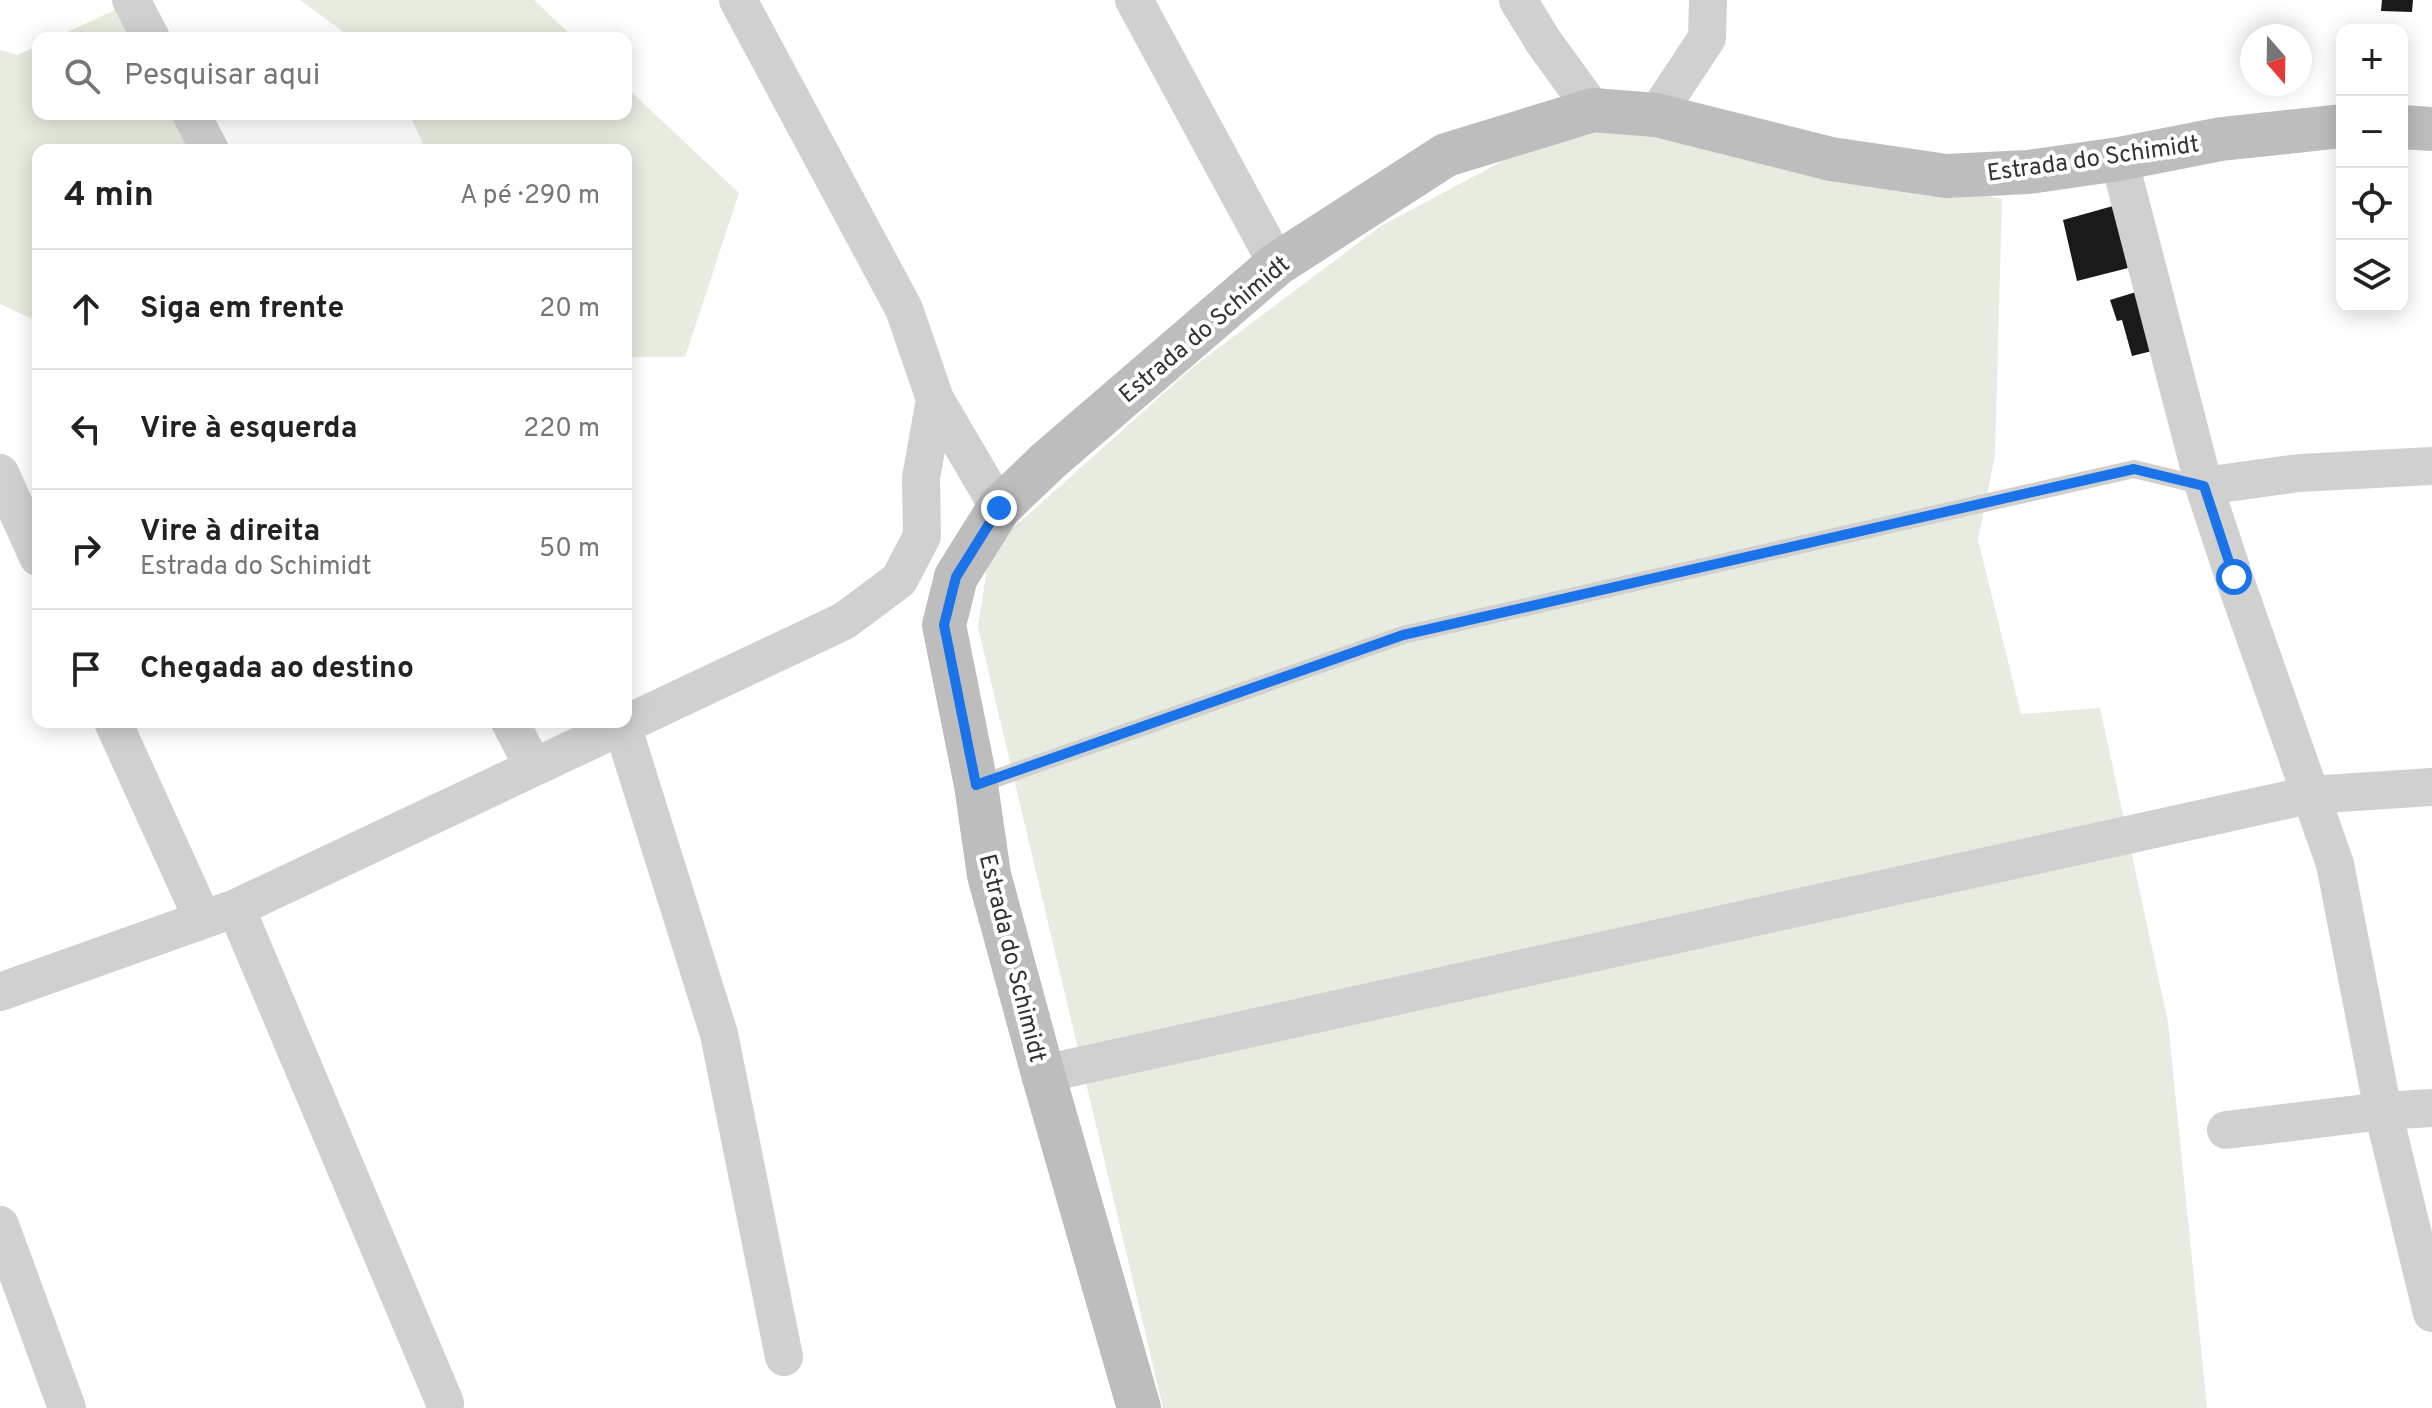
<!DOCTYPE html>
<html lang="pt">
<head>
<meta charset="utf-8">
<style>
	:root { --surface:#fff; --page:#f2f2f2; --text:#222; --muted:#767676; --line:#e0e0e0 }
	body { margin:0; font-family:Overpass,sans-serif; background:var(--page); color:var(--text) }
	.controls { position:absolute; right:24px; top:24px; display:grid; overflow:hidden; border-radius:16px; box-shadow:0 4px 20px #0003 }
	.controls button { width:72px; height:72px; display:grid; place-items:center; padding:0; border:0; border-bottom:2px solid var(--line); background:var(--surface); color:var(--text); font:40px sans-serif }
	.compass { position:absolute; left:2240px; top:24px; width:72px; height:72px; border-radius:50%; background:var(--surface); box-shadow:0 4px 20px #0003; rotate:160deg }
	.stop { position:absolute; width:24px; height:24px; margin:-18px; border:6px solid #1a73e8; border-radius:50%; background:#fff }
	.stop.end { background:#1a73e8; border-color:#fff; box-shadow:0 2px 8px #0008 }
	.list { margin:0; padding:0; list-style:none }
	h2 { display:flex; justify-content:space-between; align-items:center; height:104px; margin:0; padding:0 32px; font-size:34px }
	h2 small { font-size:26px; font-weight:400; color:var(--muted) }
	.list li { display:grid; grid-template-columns:52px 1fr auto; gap:24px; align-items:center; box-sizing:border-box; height:120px; padding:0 32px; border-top:2px solid var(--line) }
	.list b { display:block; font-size:30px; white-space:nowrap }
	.list p { margin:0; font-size:26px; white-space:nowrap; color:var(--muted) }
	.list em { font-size:26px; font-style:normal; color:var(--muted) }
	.icon { flex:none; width:44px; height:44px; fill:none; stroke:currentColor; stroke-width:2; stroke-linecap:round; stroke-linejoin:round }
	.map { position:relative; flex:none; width:2432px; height:1408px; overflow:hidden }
	.search { position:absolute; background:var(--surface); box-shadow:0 4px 20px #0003; left:32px; top:32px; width:600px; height:88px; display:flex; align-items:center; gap:20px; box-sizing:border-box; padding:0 28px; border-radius:16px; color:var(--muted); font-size:30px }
	.panel { position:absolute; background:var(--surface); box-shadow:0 4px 20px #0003; left:32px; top:144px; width:600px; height:584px; border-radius:16px }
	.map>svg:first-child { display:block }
</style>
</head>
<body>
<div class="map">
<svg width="2432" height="1408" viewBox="0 0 2432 1408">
	<rect width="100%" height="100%" fill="#fff"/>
	<!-- green -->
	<path fill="#e6ecdf" d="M300,0H534L574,38H352Z
		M117,9L136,38H54Z
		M38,46V114H184L207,150H38V314L30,318L0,304V50L17,55Z
		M626,87L739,193L685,357H626V150H426L409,114H626Z
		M1655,122L2002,199L1995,455L1978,540L2021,714L2100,708L2168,1022L2207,1408H1163L978,627L990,549L1193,367L1381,226L1559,131Z"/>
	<!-- building -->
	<path fill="#1a1a1a" d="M2382,0H2413L2412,12L2381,11Z
		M2113,206L2128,268L2077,281L2063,220Z
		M2136,292L2152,351L2132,356L2122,320L2117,321L2110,300Z"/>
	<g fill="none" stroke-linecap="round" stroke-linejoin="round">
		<!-- lane -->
		<path stroke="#d0d0d0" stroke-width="18" d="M977,785L1403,635L2134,469L2204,486"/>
		<!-- street -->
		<path stroke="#d0d0d0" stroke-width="38" d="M131,0L151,38
			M738,0L904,309L935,399L999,508
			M1134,0L1277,264
			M1518,0L1543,41L1593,110
			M191,114L210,150
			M1656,115L1707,38L1708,0
			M2119,159L2204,486L2234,577L2335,864L2383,1111L2432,1313
			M0,473L38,557
			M2204,486L2299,473L2432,466
			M113,722L203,920
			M510,722L533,766
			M622,725L719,1034L784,1357
			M236,908L445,1403
			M0,992L236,908L844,621L899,580L922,536L921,478L935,399
			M1043,1074L2309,795L2432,787
			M2226,1130L2383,1111L2432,1108
			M0,1225L67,1408"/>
		<!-- secondary -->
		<path stroke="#bdbdbd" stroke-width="44" d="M2402,127L2432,129
			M1139,1408L1043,1074L989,875L976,785L944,625L956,577L999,508L1048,461L1277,264L1446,155L1593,110L1656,115L1831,159L1946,176L2028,172L2119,159L2221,139L2342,126"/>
	</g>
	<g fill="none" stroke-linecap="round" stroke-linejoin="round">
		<!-- route -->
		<path stroke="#1a73e8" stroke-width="10" d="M999,508L956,577L944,625L976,785L1403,635L2134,469L2204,486L2234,577"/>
	</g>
	<g text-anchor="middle" stroke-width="8" stroke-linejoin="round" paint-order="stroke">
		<!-- street labels -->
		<g font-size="24" fill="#333" stroke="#fff">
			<text transform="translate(2093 158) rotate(-8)" y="8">Estrada do Schimidt</text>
			<text transform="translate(1204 329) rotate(-40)" y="8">Estrada do Schimidt</text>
			<text transform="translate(1013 958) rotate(76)" y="8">Estrada do Schimidt</text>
		</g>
	</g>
</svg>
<div class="controls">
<button>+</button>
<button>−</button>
<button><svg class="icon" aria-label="locate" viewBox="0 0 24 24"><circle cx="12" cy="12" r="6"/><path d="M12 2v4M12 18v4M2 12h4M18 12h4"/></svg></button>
<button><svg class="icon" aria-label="layers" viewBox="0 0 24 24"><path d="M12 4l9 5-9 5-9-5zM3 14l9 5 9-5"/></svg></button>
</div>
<svg class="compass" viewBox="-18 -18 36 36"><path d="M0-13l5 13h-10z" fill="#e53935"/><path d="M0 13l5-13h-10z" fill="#767676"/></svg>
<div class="stop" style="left:2234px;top:577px"></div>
<div class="stop end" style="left:999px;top:508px"></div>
<div class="search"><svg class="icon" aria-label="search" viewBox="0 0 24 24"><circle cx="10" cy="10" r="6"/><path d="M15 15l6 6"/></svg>Pesquisar aqui</div>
<section class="panel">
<h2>4 min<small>A pé · 290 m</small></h2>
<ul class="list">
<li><svg class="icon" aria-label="ahead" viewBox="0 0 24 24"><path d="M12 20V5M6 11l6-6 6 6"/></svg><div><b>Siga em frente</b></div><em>20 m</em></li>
<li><svg class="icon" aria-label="left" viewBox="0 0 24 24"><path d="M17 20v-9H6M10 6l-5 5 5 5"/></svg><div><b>Vire à esquerda</b></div><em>220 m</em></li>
<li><svg class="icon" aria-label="right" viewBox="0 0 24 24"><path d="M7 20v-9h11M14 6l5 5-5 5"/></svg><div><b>Vire à direita</b><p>Estrada do Schimidt</p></div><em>50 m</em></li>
<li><svg class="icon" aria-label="arrive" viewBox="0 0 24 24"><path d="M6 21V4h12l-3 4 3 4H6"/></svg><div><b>Chegada ao destino</b></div></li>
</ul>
</section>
</div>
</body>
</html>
